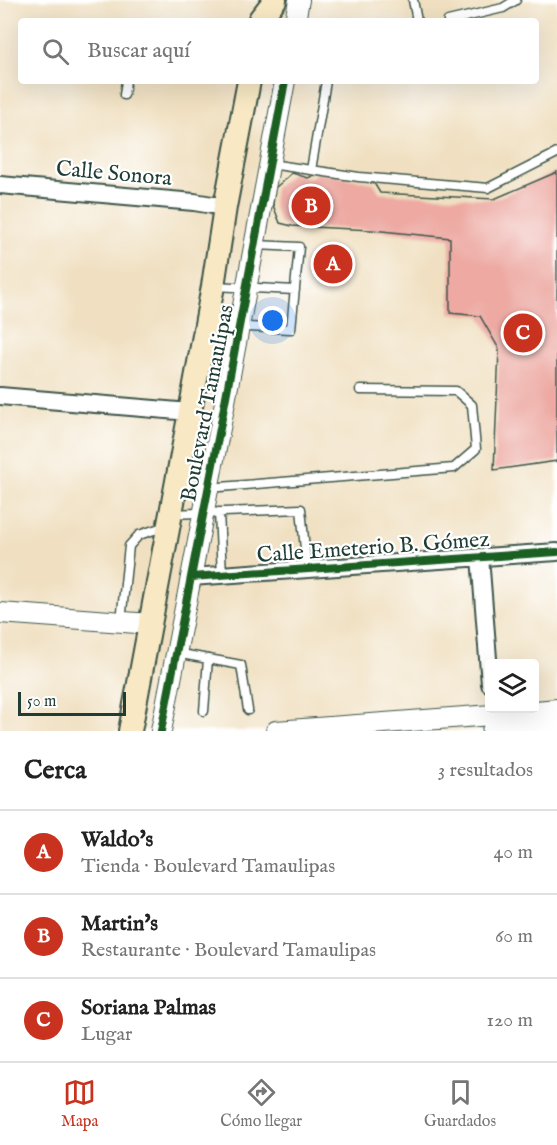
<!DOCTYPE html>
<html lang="es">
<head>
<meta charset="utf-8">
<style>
	:root { --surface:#fff; --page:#f2f2f2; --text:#222; --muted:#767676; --line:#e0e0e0; --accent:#c8321e }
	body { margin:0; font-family:"IM FELL English",serif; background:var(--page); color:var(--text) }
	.controls { position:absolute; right:18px; bottom:18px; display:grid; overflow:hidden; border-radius:6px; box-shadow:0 6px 24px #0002 }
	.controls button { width:54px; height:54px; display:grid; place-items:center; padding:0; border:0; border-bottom:2px solid var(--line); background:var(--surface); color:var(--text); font:30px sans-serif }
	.scale { position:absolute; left:18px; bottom:15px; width:108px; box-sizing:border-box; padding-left:6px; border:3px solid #1f3d34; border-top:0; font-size:16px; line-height:21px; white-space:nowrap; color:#1f3d34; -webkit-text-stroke:4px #fff; paint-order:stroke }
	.you { position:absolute; left:273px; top:321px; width:21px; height:21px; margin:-15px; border:4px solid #fff; border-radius:50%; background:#1a73e8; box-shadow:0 0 0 9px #1a73e833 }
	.badge { display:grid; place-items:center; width:39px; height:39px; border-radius:50%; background:var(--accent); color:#fff; font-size:20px; font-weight:700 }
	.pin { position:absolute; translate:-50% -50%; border:3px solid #fff; box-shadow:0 2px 6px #0006 }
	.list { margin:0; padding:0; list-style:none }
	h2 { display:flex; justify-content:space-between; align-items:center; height:78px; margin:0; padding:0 24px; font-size:26px }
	h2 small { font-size:20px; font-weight:400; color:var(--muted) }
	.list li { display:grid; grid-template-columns:39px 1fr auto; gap:18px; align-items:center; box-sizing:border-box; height:84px; padding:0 24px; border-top:2px solid var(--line) }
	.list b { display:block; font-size:22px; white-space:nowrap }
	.list p { margin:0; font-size:20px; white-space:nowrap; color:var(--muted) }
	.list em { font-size:20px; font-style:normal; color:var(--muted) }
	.icon { flex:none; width:33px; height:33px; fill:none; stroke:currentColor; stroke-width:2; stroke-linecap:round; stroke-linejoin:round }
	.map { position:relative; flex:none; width:557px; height:731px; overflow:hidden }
	.search { position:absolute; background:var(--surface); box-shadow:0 6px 24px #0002; left:18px; right:18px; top:18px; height:66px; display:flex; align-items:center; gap:15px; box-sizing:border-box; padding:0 21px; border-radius:6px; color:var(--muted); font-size:22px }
	.sheet { height:330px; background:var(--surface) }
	nav { display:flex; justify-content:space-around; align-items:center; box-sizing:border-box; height:84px; border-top:2px solid var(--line); background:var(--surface); font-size:16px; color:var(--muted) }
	nav a { display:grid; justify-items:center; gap:3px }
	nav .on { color:var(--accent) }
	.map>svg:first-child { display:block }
</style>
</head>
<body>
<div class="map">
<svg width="557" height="731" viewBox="0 0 557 731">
	<rect width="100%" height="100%" fill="#fff"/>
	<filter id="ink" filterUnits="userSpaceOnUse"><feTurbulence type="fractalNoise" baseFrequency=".0167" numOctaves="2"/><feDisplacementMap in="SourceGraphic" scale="12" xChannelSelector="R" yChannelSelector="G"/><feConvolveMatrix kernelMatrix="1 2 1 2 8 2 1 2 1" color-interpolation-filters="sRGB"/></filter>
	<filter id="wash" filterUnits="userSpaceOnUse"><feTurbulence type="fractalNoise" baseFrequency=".008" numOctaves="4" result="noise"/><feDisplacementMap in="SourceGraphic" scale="24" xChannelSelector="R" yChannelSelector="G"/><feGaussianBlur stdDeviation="1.35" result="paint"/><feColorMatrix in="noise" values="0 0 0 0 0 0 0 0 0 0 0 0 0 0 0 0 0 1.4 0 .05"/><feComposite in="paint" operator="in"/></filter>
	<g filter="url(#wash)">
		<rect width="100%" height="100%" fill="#f0e0c1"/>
		<g id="blocks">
			<!-- building -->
			<path fill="#eda9a2" d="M557,172V461L494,470L499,349L480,316L450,313V238L372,230L292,226L280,223L273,205L275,188L292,173L308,178L319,173L374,183L380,193L494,199Z"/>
		</g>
	</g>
	<g filter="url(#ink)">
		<use href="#blocks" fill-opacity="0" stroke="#3e5549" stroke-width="1.5"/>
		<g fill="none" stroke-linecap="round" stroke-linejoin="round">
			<defs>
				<path id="service" d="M413,0L417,21
					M448,21L503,8L516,0
					M124,95L126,81
					M270,164L359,177L488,188L557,153
					M311,170L326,81
					M214,286L295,290
					M207,325L291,329L299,247L255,245
					M177,487L208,488L454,468L476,449L472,405L456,391L360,390
					M219,512L222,575
					M172,514L301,509L307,569
					M121,621L129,546L139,535L166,526
					M176,653L241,665L248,710
					M204,711L208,659"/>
				<path id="minor" d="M0,185L194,202L225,207
					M0,396L190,412
					M480,557L490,684
					M191,577L557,552"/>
				<path id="tertiary" d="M295,21L299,0
					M0,613L151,624
					M161,731L222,418L285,81
					M276,731L492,715L557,709
					M492,731L557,725"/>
				<path id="secondary" d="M260,19L275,0
					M130,731L190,412L213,286L225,207L249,81"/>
			</defs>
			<!-- service casing -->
			<use href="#service" stroke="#3e5549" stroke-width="11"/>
			<!-- minor casing -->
			<use href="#minor" stroke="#3e5549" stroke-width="20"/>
			<!-- tertiary casing -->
			<use href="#tertiary" stroke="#3e5549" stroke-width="22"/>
			<!-- secondary casing -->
			<use href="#secondary" stroke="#3e5549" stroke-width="26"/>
			<!-- service -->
			<use href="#service" stroke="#fff" stroke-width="8"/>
			<!-- minor -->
			<use href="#minor" stroke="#fff" stroke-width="16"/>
			<!-- tertiary -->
			<use href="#tertiary" stroke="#fff" stroke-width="20"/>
			<!-- secondary -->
			<use href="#secondary" stroke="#f8e8c3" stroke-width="22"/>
			<defs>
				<path id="cycleway" d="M191,577L557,552
					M161,731L222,418L285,81"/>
			</defs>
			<!-- cycleway casing -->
			<use href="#cycleway" stroke="#fff" stroke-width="11"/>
			<!-- cycleway -->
			<use href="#cycleway" stroke="#1b5e20" stroke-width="8"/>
		</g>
	</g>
	<g text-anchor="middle" stroke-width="4.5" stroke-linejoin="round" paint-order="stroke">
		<!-- street labels -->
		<g font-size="22" fill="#1f3d34" stroke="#fff">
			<text transform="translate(114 172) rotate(5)" y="8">Calle Sonora</text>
			<text transform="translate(206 403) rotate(-79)" y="8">Boulevard Tamaulipas</text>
			<text transform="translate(373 546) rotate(-4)" y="8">Calle Emeterio B. Gómez</text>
		</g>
	</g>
</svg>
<div class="controls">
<button><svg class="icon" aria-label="layers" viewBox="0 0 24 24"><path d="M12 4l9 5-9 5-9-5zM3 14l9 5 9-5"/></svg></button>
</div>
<div class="scale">50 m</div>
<div class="you"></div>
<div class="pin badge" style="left:333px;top:264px">A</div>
<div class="pin badge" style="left:311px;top:206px">B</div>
<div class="pin badge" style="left:523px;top:333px">C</div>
<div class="search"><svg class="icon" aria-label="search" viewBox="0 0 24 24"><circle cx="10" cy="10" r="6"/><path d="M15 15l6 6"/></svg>Buscar aquí</div>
</div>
<section class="sheet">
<h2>Cerca<small>3 resultados</small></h2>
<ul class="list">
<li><span class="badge">A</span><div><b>Waldo's</b><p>Tienda · Boulevard Tamaulipas</p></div><em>40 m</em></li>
<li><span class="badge">B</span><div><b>Martin's</b><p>Restaurante · Boulevard Tamaulipas</p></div><em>60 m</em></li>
<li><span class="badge">C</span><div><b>Soriana Palmas</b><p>Lugar</p></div><em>120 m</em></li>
</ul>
</section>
<nav>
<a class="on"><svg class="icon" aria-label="map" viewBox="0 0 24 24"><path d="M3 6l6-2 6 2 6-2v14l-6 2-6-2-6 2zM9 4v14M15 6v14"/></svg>Mapa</a>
<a><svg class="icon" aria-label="directions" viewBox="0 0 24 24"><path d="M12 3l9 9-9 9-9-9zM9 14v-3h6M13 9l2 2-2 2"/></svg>Cómo llegar</a>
<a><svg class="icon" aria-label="saved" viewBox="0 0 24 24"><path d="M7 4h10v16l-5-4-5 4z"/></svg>Guardados</a>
</nav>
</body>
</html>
